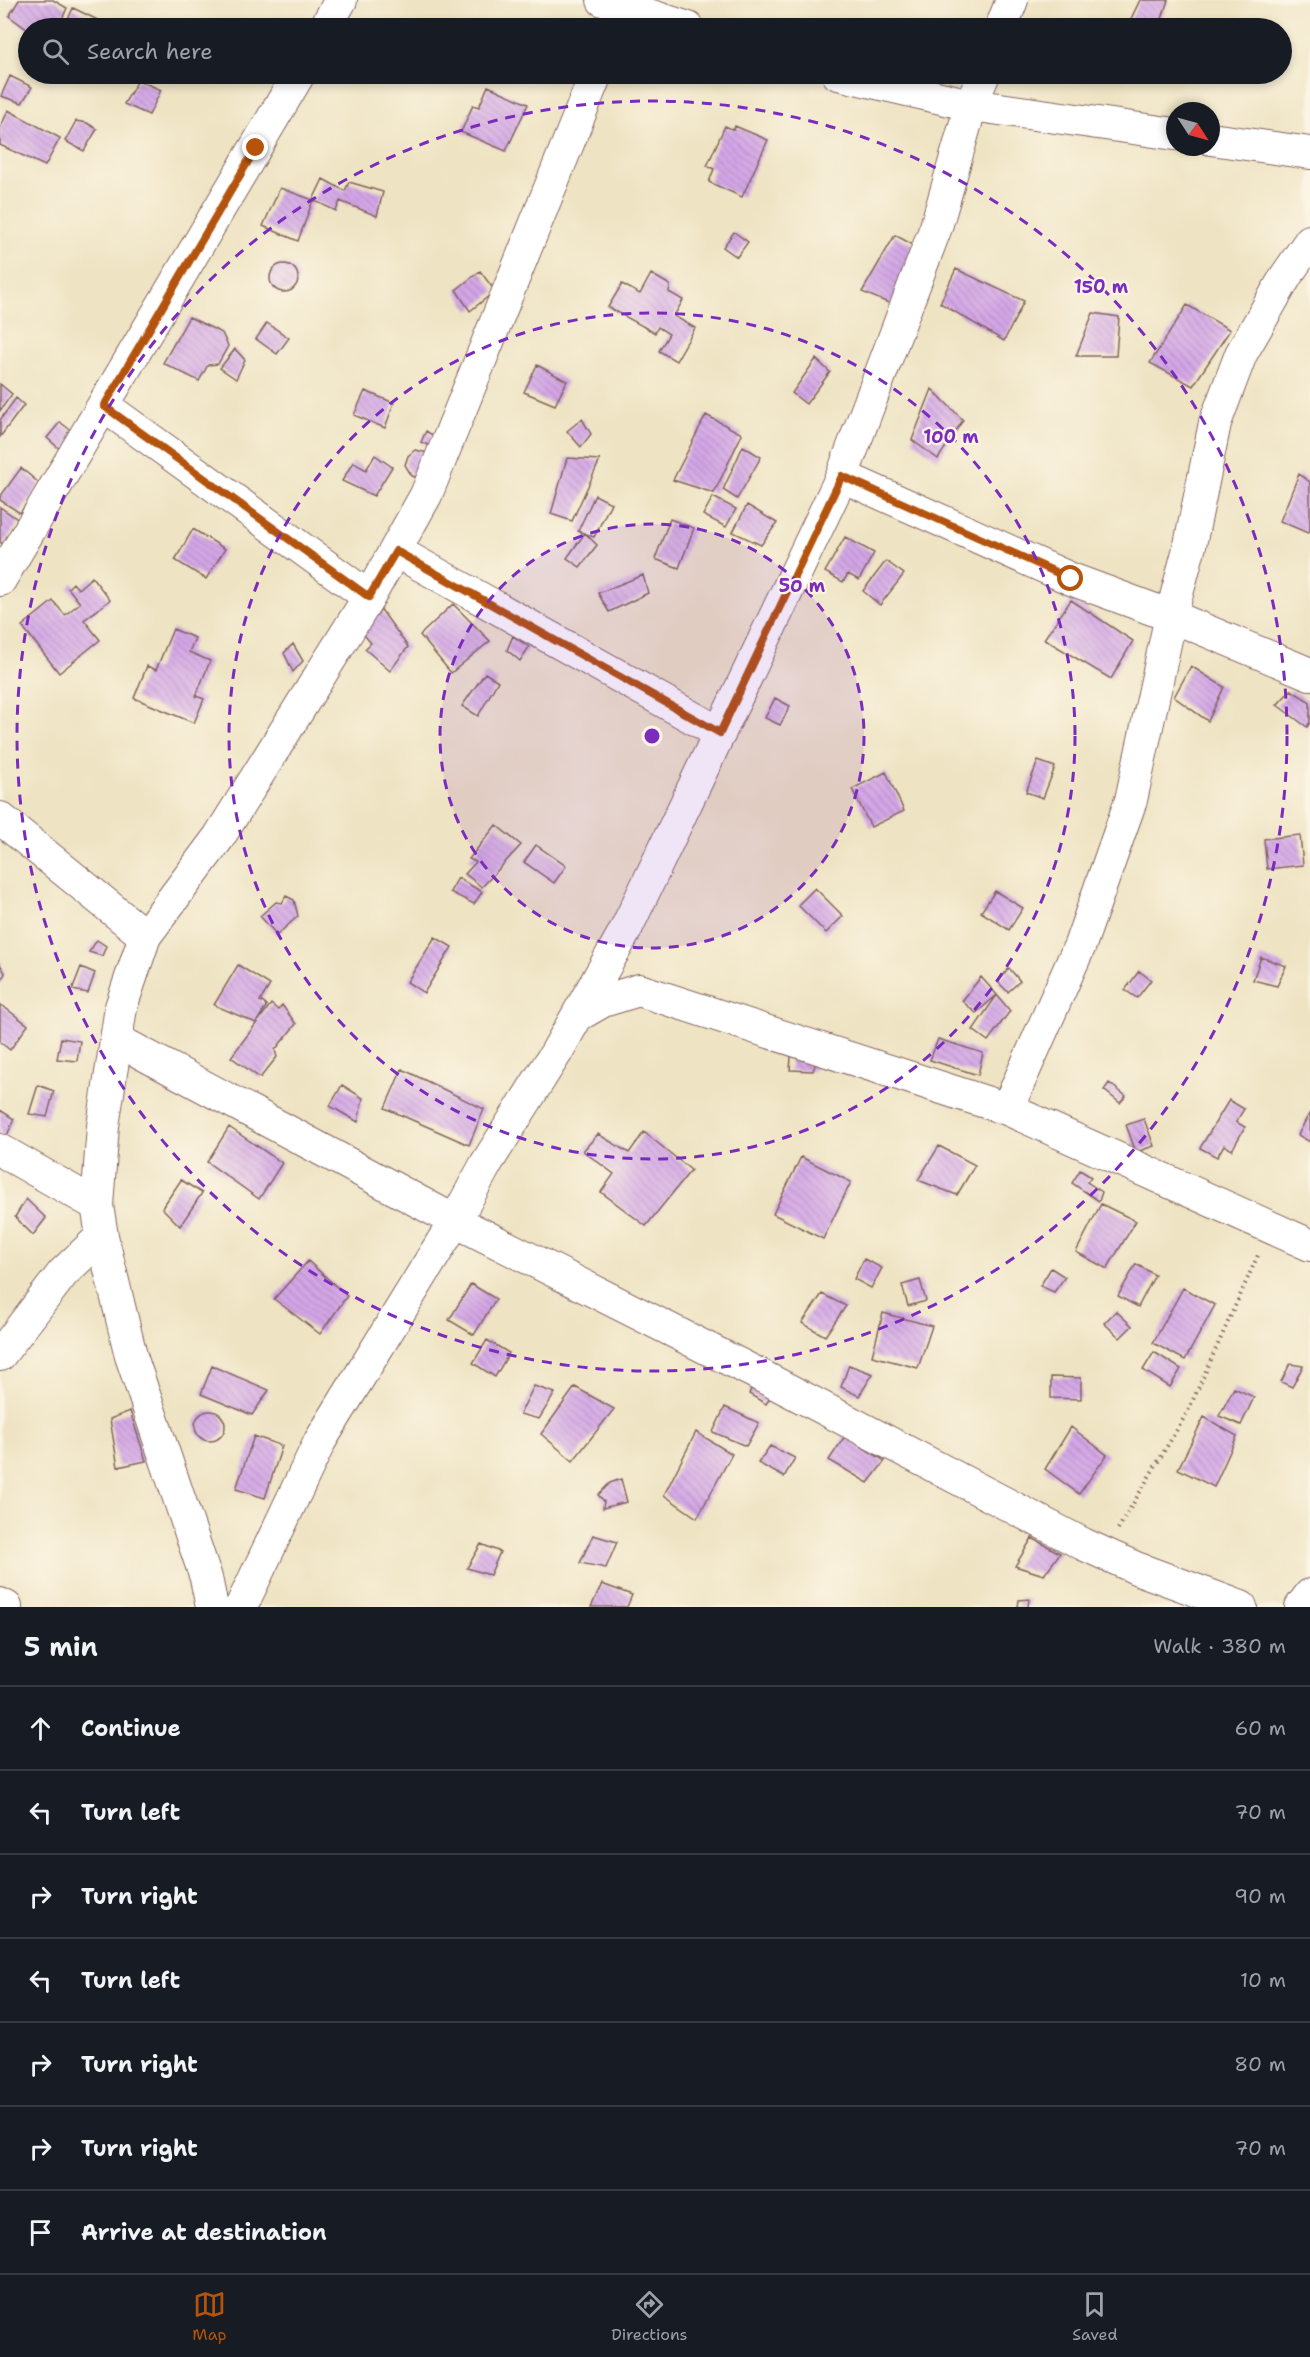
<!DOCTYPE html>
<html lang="en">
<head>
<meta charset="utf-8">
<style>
	:root { --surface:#171b24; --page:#242831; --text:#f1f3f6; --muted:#9ea1a6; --line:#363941; --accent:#b45309 }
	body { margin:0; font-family:"Shantell Sans",sans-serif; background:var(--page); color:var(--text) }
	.compass { position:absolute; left:1166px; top:102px; width:54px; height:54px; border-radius:50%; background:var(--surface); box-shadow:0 3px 9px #0003; rotate:126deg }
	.stop { position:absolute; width:18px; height:18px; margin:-14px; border:4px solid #b45309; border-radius:50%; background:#fff }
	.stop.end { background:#b45309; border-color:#fff; box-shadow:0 2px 6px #0008 }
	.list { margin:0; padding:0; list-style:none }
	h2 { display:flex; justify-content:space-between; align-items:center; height:78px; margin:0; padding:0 24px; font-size:26px }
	h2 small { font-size:20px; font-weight:400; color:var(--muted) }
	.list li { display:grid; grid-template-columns:39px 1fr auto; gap:18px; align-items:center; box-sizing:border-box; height:84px; padding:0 24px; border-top:2px solid var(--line) }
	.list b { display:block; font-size:22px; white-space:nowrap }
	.list em { font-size:20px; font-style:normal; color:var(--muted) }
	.icon { flex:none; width:33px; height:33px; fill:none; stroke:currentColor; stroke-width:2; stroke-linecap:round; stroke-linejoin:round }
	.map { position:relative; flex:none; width:1310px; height:1607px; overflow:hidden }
	.search { position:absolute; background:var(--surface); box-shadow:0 3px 9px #0003; left:18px; right:18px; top:18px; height:66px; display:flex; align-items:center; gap:15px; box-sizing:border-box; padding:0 21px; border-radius:33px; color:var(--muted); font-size:22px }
	.sheet { height:666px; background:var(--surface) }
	nav { display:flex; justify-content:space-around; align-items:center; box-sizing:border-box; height:84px; border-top:2px solid var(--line); background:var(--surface); font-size:16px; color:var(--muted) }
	nav a { display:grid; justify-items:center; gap:3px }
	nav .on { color:var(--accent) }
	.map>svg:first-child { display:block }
</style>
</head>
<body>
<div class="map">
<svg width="1310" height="1607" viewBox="0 0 1310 1607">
	<defs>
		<pattern id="building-back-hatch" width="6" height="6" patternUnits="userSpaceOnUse" patternTransform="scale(1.5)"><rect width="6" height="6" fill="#d4a7e8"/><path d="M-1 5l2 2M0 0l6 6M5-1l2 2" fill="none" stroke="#ae87bc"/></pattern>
	</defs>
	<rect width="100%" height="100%" fill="#fcf5e5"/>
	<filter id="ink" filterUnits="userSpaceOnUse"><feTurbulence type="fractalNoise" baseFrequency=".0167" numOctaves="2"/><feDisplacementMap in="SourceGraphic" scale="12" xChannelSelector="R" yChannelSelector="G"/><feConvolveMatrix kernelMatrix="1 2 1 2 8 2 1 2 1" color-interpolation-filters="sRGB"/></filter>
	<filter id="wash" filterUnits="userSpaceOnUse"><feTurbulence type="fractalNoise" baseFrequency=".008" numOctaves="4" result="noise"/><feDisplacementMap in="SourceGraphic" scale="24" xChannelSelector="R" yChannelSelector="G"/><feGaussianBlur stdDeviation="1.35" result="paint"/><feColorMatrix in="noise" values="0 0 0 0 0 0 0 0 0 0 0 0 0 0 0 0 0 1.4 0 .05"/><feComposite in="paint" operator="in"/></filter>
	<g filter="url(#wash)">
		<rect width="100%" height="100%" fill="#eee3c2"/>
		<g id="blocks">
			<!-- building -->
			<path fill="url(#building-back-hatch)" d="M19,0H53L67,8L58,28L28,30L9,16Z
				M1140,0H1168L1159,28L1127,27Z
				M73,8L114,28H64Z
				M10,76L32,87L22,103L1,96Z
				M138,80L161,90L149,115L124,104Z
				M488,86L528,104L506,151L461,132L473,105L479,107Z
				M8,110L60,138L45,166L0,145V129Z
				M76,121L87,123L97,129L84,151L65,141Z
				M725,126L734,130L735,126L768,140L742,197L709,182L714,169L707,166Z
				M323,179L345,191L349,182L383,192L377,216L340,201L336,211L313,200Z
				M280,188L313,200L298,241L263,226Z
				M734,232L748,242L737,257L723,247Z
				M895,235L926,252L891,304L862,292Z
				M270 278a14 14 0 1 1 28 0a14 14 0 1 1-28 0Z
				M956,269L1024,301L1004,341L940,303Z
				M480,271L495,291L470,311L456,290Z
				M651,274L670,285L669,292L683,300L674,316L695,328L676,361L659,351L669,334L658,327L655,333L608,307L622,284L640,294Z
				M1187,305L1230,330L1193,386L1150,363Z
				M1093,313L1119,317L1116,356H1076Z
				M189,317L222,333L228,346L218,364L208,365L199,381L163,363Z
				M267,323L289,338L277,354L256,339Z
				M235,349L245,360L236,379L220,368Z
				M816,359L830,372L806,404L792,393Z
				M537,365L567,381L555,405L524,392Z
				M0,384L12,394L0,411Z
				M932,389L963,420L938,459L912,440Z
				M365,391L394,403L385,428L354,415Z
				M16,398L24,405L0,437V420Z
				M706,415L742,434L714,493L673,480Z
				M582,419L591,434L581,447L567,431Z
				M60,422L77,435L63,452L47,438Z
				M426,431L437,438L433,447L421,442Z
				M743,446L761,457L737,499L723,490Z
				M415,450L428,453L420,478L412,476L405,465L408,456Z
				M375,455L392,467L374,496L342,481L353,462L366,470Z
				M567,458L600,460L572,521L551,514Z
				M21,468L40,484L20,513L0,500V497Z
				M1299,474L1310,482V530L1308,533L1280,521Z
				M595,495L611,503L594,537L578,531Z
				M713,497L736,509L726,527L703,515Z
				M747,505L777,523L761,545L733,532Z
				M0,507L20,521L3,544L0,542Z
				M670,519L694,528L679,568L655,559Z
				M193,529L225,549L206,579L175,560Z
				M585,533L597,545L580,567L567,558Z
				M845,537L874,553L859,580L848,574L843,582L825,572Z
				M886,561L904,574L880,605L863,591Z
				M643,575L648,593L609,612L598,593Z
				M92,577L110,600L84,620L100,640L59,673L22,626L53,601L65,615L80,603L68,588L73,583L78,589Z
				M1071,600L1133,641L1111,679L1044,639Z
				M377,604L408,647L390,671L365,649L371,643L359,629Z
				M453,604L490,641L451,673L420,635Z
				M173,629L195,638L189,652L210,661L196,696L204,699L194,723L134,698L147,666L156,670Z
				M513,636L529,647L520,661L507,650Z
				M293,644L303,661L293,672L284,653Z
				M1191,666L1224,687L1208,721L1174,697Z
				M485,673L498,681L478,716L462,706Z
				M1291,690L1310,702V722L1307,727L1277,705Z
				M775,698L790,706L780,725L765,718Z
				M1038,761L1055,767L1043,798L1026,792Z
				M886,772L904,811L871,827L852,789Z
				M496,825L521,845L482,887L465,874L476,862L469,859Z
				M1300,835L1303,865L1267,869L1264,839Z
				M536,845L566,866L554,883L524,862Z
				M458,878L482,892L474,904L450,892Z
				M815,888L843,916L826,933L798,905Z
				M995,891L1023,908L1009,930L981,912Z
				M286,896L294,900L298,916L277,935L260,916L276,902L282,903Z
				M435,937L452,947L424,993L407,982Z
				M97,940L106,946L102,956L89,952Z
				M1261,957L1286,966L1277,986L1253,980Z
				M0,964L5,973L0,984Z
				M238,965L270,985L260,1001L267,1005L256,1023L214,1005Z
				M81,967L95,973L88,993L72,990Z
				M1009,968L1020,981L1008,992L998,982Z
				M1139,971L1151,980L1137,998L1125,990Z
				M981,977L997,995L976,1013L962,1001Z
				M997,995L1010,1011L988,1041L973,1030Z
				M0,1004L28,1025L10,1050L0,1042Z
				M271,1004L278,1010L282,1005L296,1024L275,1050L277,1057L260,1078L231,1057Z
				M61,1038L80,1041L77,1061L57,1059Z
				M938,1039L983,1053L978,1075L930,1060Z
				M792,1045L819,1054L813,1071L790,1070Z
				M402,1069L484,1109L469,1145L385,1108Z
				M1109,1083L1126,1096L1120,1103L1104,1090Z
				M38,1085L54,1091L47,1117L29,1114Z
				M342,1085L363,1098L358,1122L330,1106Z
				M1229,1100L1244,1109L1236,1122L1245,1127L1232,1150L1224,1145L1217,1157L1200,1148Z
				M0,1110L14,1119L6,1138L0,1135Z
				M1310,1112V1142L1298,1135Z
				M1144,1119L1154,1146L1136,1152L1126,1125Z
				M229,1127L282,1163L259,1199L207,1162Z
				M644,1132L691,1170L646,1226L601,1192L614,1174L583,1151L598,1134L629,1153Z
				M939,1146L975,1165L957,1195L918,1180Z
				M801,1157L851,1182L823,1239L773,1214Z
				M1080,1170L1091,1177L1087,1182L1102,1192L1099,1201L1072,1183Z
				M181,1180L202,1193L180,1226L162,1208Z
				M26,1199L46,1218L33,1235L15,1217Z
				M1101,1204L1136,1221L1107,1269L1076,1252Z
				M864,1259L882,1268L871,1288L854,1279Z
				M308,1261L347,1296L320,1334L274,1299Z
				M1136,1264L1155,1275L1138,1307L1118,1296Z
				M1051,1268L1065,1277L1054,1292L1040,1286Z
				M920,1280L926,1301L908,1306L902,1285Z
				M471,1284L496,1299L474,1335L449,1320Z
				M1183,1288L1215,1305L1185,1360L1153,1343Z
				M822,1294L846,1306L825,1336L802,1323Z
				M1116,1311L1132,1326L1120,1338L1104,1323Z
				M883,1313L932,1326L918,1368L872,1356Z
				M487,1340L509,1353L495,1377L473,1363Z
				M1154,1352L1181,1369L1170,1387L1143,1370Z
				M1290,1364L1303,1366L1292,1387L1281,1382Z
				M849,1365L873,1374L859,1396L841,1387Z
				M212,1366L269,1390L252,1415L201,1394Z
				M1051,1377L1081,1378V1399L1051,1398Z
				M754,1382L774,1392L766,1404L749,1394Z
				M534,1386L555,1393L539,1419L520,1414Z
				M575,1387L614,1409L573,1461L541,1434Z
				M1234,1388L1254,1397L1241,1425L1219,1416Z
				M725,1407L759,1423L746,1446L713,1432Z
				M195 1426a15 15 0 1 1 30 0a15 15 0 1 1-30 0Z
				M130,1411L146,1461L118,1467L110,1419Z
				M1204,1417L1237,1436L1214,1487L1178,1469Z
				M1071,1427L1107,1455L1079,1494L1045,1469Z
				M696,1432L732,1454L697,1518L664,1495Z
				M254,1436L282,1446L265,1498L236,1489Z
				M845,1436L885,1461L868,1483L829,1460Z
				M770,1446L795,1458L784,1477L758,1463Z
				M621,1479L627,1502L603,1508L604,1501L598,1495L610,1483Z
				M593,1535L617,1542L606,1568L580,1563Z
				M1032,1538L1060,1553L1044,1575L1015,1566Z
				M481,1544L500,1552L490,1575L467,1568Z
				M602,1584L632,1595L627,1607H591Z
				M1029,1599L1028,1607H1018L1019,1600Z"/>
		</g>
	</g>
	<g filter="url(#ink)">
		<use href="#blocks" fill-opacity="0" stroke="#836460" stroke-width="1.5"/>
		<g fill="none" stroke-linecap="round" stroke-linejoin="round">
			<defs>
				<path id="minor" d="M603,0L688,28
					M325,28L341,0
					M1001,28L1012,0
					M838,74L971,105L1175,134
					M1211,139L1310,153
					M104,406L369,597
					M842,476L1071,579L1171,616L1310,674
					M396,551L720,733
					M0,580L299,74
					M0,818L145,936
					M577,1016L603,1001L639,990L1007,1109L1310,1245
					M117,1040L455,1221L754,1372L1083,1544L1136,1568L1241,1607
					M1007,1109L1080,945L1131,800L1171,616L1190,545L1215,423L1241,354L1286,276L1310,241
					M0,1150L97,1205
					M0,1355L63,1273L102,1236
					M0,1604L6,1607
					M212,1607L206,1578L131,1356L102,1236L97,1205L103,1126L121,1007L145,936L219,837L369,597L426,495L596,74
					M241,1607L320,1441L455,1221L486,1164L556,1053L624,933L647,885L842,476L936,227L971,105L984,74
					M1301,1607L1310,1595"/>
			</defs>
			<!-- minor casing -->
			<use href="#minor" stroke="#836460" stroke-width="34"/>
			<!-- path -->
			<path stroke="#836460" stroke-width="4" stroke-dasharray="1.5 4.5" stroke-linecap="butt" d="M1118,1529L1188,1411L1259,1253"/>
			<!-- minor -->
			<use href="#minor" stroke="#fff" stroke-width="32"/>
		</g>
	</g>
	<g fill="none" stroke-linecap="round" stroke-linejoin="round" filter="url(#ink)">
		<!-- route -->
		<path stroke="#b45309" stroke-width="8" d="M256,148L104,406L369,597L396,551L720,733L842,476L1071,579"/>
	</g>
	<!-- distance rings -->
	<circle cx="652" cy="736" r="212" fill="#7b2cbf" fill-opacity=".12"/>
	<g fill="none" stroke="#7b2cbf" stroke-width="3" stroke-dasharray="10 8">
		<circle cx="652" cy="736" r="212"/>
		<circle cx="652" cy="736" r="423"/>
		<circle cx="652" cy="736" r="635"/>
	</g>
	<circle cx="652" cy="736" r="9" fill="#7b2cbf" stroke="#fcf5e5" stroke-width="3"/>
	<g font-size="18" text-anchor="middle" font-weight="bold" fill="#7b2cbf" stroke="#fcf5e5" stroke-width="4.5" stroke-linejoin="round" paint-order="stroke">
		<text x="1101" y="293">150 m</text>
		<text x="951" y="443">100 m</text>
		<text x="802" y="592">50 m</text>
	</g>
</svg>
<svg class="compass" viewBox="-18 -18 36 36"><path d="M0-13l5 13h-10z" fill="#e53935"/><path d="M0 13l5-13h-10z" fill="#9ea1a6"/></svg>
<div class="stop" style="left:1071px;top:579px"></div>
<div class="stop end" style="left:256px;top:148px"></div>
<div class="search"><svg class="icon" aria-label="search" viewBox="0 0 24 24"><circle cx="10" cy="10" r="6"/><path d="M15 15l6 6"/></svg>Search here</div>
</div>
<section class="sheet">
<h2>5 min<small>Walk · 380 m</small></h2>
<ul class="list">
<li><svg class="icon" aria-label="ahead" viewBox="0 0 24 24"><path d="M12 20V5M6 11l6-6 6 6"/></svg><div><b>Continue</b></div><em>60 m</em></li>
<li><svg class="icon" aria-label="left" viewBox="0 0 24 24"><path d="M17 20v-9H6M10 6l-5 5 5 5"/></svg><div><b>Turn left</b></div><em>70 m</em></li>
<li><svg class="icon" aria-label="right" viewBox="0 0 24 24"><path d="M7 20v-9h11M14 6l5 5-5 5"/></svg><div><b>Turn right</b></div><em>90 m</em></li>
<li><svg class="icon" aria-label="left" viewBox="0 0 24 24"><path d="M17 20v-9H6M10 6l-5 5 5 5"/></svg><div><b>Turn left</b></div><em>10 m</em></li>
<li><svg class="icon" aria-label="right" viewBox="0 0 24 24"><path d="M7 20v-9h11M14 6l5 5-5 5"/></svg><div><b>Turn right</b></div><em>80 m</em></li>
<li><svg class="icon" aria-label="right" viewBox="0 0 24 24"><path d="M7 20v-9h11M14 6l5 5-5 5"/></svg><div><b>Turn right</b></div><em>70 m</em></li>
<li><svg class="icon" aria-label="arrive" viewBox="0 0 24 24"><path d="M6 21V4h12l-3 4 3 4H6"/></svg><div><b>Arrive at destination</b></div></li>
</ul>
</section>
<nav>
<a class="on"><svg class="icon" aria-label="map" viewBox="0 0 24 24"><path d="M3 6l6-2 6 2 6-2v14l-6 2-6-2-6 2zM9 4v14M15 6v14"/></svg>Map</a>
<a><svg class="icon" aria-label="directions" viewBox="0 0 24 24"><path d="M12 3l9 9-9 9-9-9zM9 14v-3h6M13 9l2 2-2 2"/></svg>Directions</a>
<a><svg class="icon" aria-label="saved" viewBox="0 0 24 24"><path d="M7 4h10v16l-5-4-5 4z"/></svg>Saved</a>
</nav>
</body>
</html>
